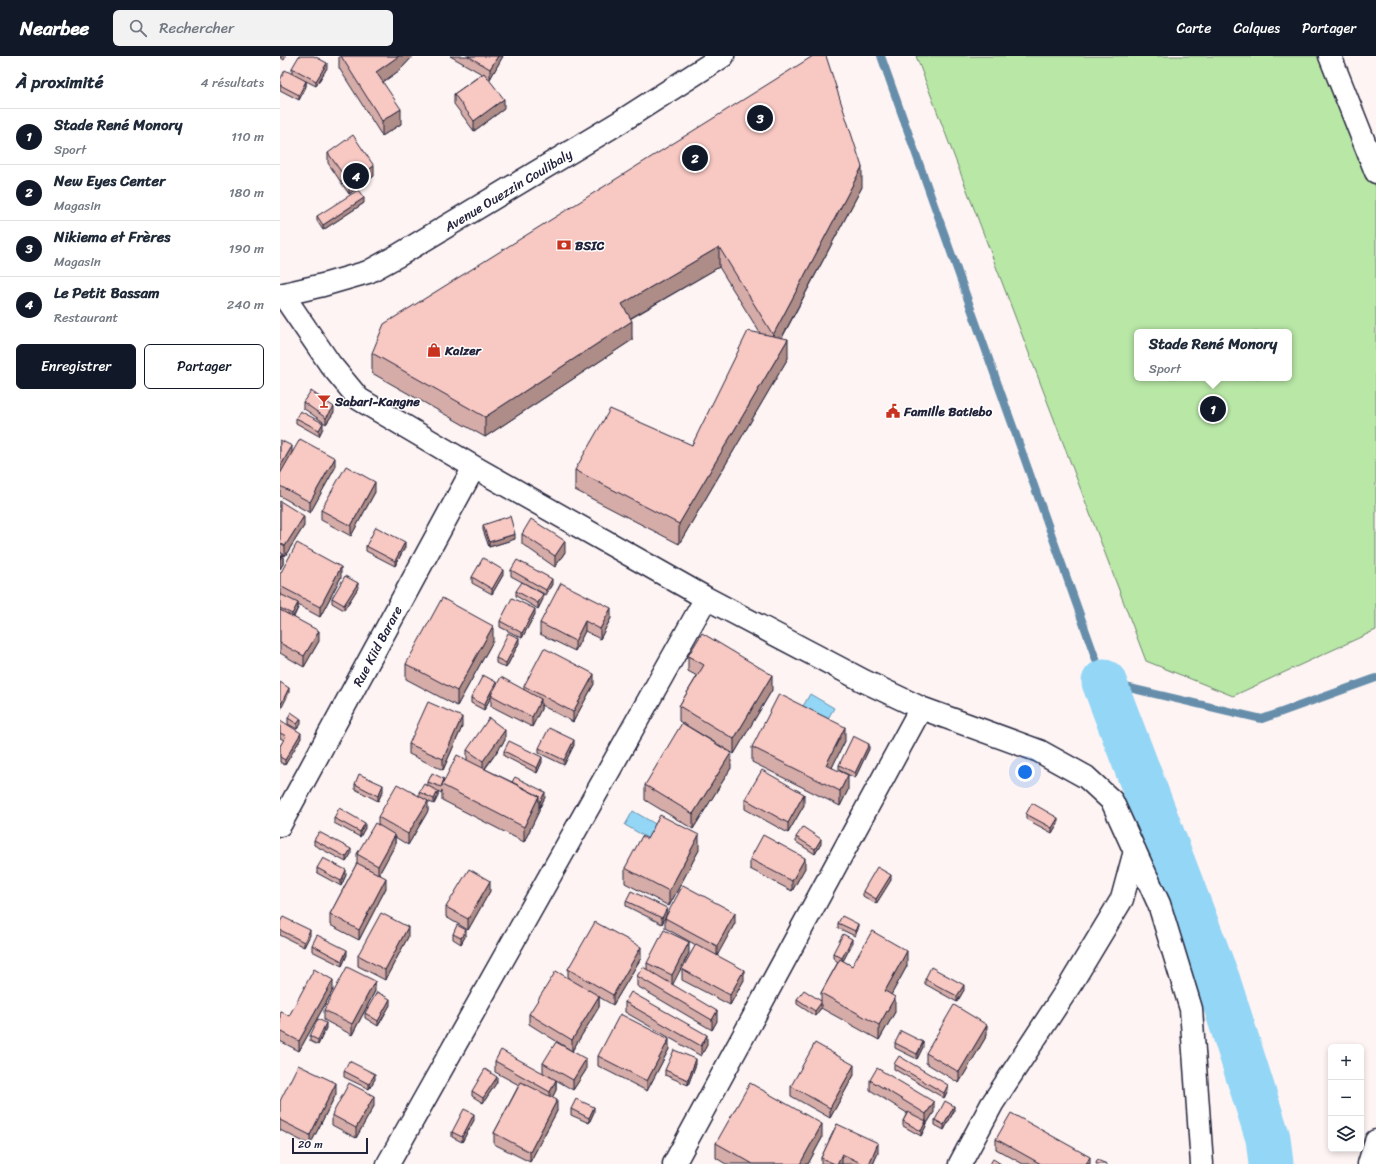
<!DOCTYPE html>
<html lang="fr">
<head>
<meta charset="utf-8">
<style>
	:root { --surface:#fff; --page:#f2f2f3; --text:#1f2937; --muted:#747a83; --line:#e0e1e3; --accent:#111827 }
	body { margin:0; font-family:Sriracha,sans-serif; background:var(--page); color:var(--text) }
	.controls { position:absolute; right:12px; bottom:12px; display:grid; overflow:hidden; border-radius:6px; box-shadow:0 2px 6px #0003 }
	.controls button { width:36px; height:36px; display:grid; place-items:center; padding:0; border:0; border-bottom:1px solid var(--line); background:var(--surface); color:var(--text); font:20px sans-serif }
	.scale { position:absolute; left:12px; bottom:10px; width:76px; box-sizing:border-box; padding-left:4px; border:2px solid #22223b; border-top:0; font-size:11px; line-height:14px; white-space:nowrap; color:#22223b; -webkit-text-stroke:3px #fff; paint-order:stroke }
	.you { position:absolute; left:745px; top:716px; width:14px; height:14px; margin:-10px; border:3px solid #fff; border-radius:50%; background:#1a73e8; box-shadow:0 0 0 6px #1a73e833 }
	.badge { display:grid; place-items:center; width:26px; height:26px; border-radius:50%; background:var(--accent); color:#fff; font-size:13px; font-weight:700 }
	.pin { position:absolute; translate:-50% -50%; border:2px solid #fff; box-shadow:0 1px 4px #0006 }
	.popup { position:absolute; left:854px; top:273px; width:158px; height:52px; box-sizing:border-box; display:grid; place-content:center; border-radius:6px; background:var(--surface); filter:drop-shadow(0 1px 3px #0005); font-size:13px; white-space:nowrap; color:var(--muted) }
	.popup b { font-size:15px; color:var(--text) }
	.popup::after { content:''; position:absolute; left:50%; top:100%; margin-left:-8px; border:8px solid transparent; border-top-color:var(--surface) }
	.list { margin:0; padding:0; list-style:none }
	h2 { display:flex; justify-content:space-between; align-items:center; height:52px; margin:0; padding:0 16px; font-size:17px }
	h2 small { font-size:13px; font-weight:400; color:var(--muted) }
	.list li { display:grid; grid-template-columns:26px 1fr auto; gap:12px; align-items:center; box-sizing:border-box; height:56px; padding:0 16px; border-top:1px solid var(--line) }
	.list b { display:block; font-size:15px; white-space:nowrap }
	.list p { margin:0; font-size:13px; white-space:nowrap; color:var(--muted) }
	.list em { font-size:13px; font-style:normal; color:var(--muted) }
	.actions { display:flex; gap:8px; padding:12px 16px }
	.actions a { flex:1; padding:9px 0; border:1px solid var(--accent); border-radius:6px; text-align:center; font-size:14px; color:var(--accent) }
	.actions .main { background:var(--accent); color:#fff }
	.icon { flex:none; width:22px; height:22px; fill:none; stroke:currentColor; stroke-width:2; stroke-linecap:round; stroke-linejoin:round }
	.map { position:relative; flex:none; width:1096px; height:1108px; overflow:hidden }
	header { display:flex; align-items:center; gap:24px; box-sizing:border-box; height:56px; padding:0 20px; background:var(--accent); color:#fff }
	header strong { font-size:19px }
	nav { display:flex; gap:22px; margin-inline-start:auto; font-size:14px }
	.search { width:280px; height:36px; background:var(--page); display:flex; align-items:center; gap:10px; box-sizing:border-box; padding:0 14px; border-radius:6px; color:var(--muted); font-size:15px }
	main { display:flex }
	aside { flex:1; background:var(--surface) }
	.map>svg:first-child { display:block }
</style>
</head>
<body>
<header>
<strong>Nearbee</strong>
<div class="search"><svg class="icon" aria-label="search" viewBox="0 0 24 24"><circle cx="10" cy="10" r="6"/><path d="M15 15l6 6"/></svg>Rechercher</div>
<nav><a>Carte</a><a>Calques</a><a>Partager</a></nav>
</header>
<main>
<aside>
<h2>À proximité<small>4 résultats</small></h2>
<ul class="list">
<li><span class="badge">1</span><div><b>Stade René Monory</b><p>Sport</p></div><em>110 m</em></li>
<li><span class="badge">2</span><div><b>New Eyes Center</b><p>Magasin</p></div><em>180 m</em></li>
<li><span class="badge">3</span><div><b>Nikiema et Frères</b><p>Magasin</p></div><em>190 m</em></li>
<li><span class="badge">4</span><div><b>Le Petit Bassam</b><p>Restaurant</p></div><em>240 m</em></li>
</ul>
<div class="actions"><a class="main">Enregistrer</a><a>Partager</a></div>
</aside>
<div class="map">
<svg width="1096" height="1108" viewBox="0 0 1096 1108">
	<rect width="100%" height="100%" fill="#fef4f3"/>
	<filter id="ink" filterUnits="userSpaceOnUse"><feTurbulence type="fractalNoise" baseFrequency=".025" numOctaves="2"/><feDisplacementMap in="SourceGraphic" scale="8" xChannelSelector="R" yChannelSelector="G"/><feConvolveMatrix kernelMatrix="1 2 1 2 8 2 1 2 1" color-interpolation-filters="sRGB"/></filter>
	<g filter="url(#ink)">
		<!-- green -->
		<path fill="#b8e7a6" stroke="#6d8470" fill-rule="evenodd" d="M636,0H1044L1096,132V574L953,640L866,605ZM857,276H1009V322H857Z"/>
		<!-- water -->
		<path fill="#94d6f6" stroke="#668eab" d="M530,638L554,652L546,666L522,652Z
			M353,755L377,769L369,783L345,769Z"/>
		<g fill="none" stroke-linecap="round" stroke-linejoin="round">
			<!-- stream -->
			<path stroke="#668eab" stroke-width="8" d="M601,0L824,626L982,663L1096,622"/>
			<!-- river -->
			<path stroke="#94d6f6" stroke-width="45" d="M824,626L938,925L988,1082L991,1108"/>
			<defs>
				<path id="street" d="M1050,0L1096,116
					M3,239L50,308L79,343L194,411L426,542L584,625L641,652L759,695L806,721L832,745L879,848L911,953L922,1108
					M0,769L194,411
					M108,1108L426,542
					M394,1108L641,652
					M680,1108L712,1048L792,926L842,843L855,795
					M1089,1108L1096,1085"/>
				<path id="secondary" d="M0,239L43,229L88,216L119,199L340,66L443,0"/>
			</defs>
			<!-- street casing -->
			<use href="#street" stroke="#22223b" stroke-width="25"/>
			<!-- secondary casing -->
			<use href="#secondary" stroke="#22223b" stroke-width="25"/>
			<!-- street -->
			<use href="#street" stroke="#fff" stroke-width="22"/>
			<!-- secondary -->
			<use href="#secondary" stroke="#fff" stroke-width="22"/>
		</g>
		<!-- wall -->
		<path fill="#d5aca8" stroke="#22223b" d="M0,0H6L4,4L0,1Z
			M59,0H133L120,14L103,26L121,68L102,80L59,12Z
			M170,0H223L210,23L208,22L224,53L194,75L174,48V38L202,18Z
			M12,12H47L36,30L26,25V30L19,44L0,34V24L12,17Z
			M48,97L94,120L69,138L48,107Z
			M582,131L502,282L508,302L399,488L295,434V414L412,389L480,277L439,211L350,263L352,284L205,381L92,317V297Z
			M84,147L43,174L37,165V160Z
			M23,346L54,356L46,368L23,352Z
			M16,362L43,372L39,380L16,367Z
			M0,384L12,397L55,412L30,457L0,440Z
			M95,436L71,480L41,464V454Z
			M0,445L24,470L5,500L3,499V508L0,513Z
			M203,469L235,483L209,491L203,474Z
			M242,478L285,496L275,511L242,488Z
			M86,490L125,491L115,510L86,495Z
			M231,514L272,528L266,539L231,520Z
			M0,518L61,521L40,561L18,549V552L14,561L39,585L24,611L0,597Z
			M223,519L212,538L192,527V521Z
			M78,532L64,554L52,547V542Z
			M236,535L263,543L258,553L236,540Z
			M255,558L242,582L220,571V565Z
			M331,562L320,583L305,575L295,595L260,578V567Z
			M213,585L177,650L126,623V608Z
			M239,587L226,612L216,607V602Z
			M408,600L492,634L454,698L399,665V650L417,620L408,615Z
			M314,628L293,666L261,649V653L252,671L211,650V641L204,654L191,647V642L216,630L244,634V630Z
			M8,662L21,668L17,673L8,668Z
			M0,664L21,682L5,709L0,706V690L4,684L0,682Z
			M182,671L163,714L129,698V688Z
			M225,684L205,713L232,726L265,741L260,751H259V755L244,786L162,744V734L161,737L158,735V740L154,748L147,745L148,755L128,789L115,781V789L99,818L106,832L79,884L50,869V858L77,807V798L98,769V761L139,740V736L148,730V726L164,724L187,704V694Z
			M565,685L552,711L568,734L560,750L472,706V691Z
			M294,689L284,709L259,697V692Z
			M589,693L575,722L559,714V709Z
			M224,695L262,706L257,717L224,700Z
			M451,712L413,773L365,744V729Z
			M75,728L103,735L98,745L75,733Z
			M465,743L524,749L508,777L465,753Z
			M746,758L778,767L772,777L746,763Z
			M54,762L85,772L80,781L54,767Z
			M516,781L541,788L535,798L516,786Z
			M367,783L419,794L389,850L345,827V812Z
			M34,784L71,798L66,806L34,789Z
			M470,803L525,812L512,835L470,813Z
			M37,812L66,819L61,830L37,817Z
			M611,824L596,848L583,840V835Z
			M210,835L188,874L166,861V851Z
			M346,845L387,857L382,868L346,850Z
			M385,862L455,867L437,899L464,924L450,949L402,924V913L416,889L385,872Z
			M0,866L30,879L24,891L0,879Z
			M558,867L578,873L575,880L558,872Z
			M173,878L186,879L181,888L173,883Z
			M128,881L105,924L78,910V899Z
			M572,888L563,905L572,910H627L611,939L615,956L599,984L541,952L535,960L517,948V943L541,945V937L558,906L553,902V897Z
			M32,889L67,899L62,910L32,895Z
			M409,897L392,928L437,965L432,974L357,930V920L367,914V907Z
			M361,902L333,949L319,941V951L292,995L249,968V958L288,922V913Z
			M645,923L684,934L677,946L645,928Z
			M53,934L19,995L0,985V955L9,960Z
			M95,935L72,979L44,964V954Z
			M345,946L427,989L421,1000L345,956Z
			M110,949L98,970L85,962V957Z
			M46,972L38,989L30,985V980Z
			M707,979L679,1027L646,1007V997Z
			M615,987L643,991L637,1003L615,992Z
			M389,993L367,1035L318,1010V1000Z
			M215,1005L271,1021L263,1017V1007L306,1014L293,1034L276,1024V1034L272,1042L277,1055L250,1106L214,1088V1077L239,1029L215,1016Z
			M416,1008L408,1029L385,1019V1014Z
			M614,1008L668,1034L664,1042L614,1013Z
			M64,1015L95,1023L89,1033L64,1021Z
			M574,1019L550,1062L511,1040V1030Z
			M590,1024L654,1056L646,1069V1070L641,1080L623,1070V1065L627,1057L590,1034Z
			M217,1026L203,1047L192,1040V1035Z
			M56,1038L30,1089L0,1074V1045Z
			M94,1050L76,1082L52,1069V1059Z
			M291,1053L314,1056L309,1067L291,1059Z
			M674,1055L664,1074L655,1069V1064Z
			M194,1064L182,1086L172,1081V1076Z
			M557,1068L598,1097L593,1108H541V1102Z
			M542,1082L528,1108H446L436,1102V1087Z
			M716,1083L810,1108H743L716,1093Z"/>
		<!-- shaded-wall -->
		<path fill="#ae8c88" stroke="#22223b" d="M119,0H133L120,14L96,31V16Z
			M218,0H223L210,23V13Z
			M47,7V12L36,30V25Z
			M26,25V30L19,44V39Z
			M224,43V53L194,75V65Z
			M121,53V68L102,80V65Z
			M94,110V120L69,138V127Z
			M582,111V131L493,298V279Z
			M84,142V147L43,174V169Z
			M439,191V211L342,267V248Z
			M352,265V284L205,381V361Z
			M508,283V302L399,488V468Z
			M54,351V356L46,368V362Z
			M43,367V372L39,380V374Z
			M12,390V400L0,421V411Z
			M55,402V412L30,457V446Z
			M95,426V436L71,480V470Z
			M24,460V470L5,500V490Z
			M235,478V483L209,491V486Z
			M285,485V496L275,511V500Z
			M125,486V491L115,510V505Z
			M3,498V508L0,513V503Z
			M61,511V521L40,561V551Z
			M223,514V519L212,538V533Z
			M272,523V528L266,539V534Z
			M78,527V532L64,554V549Z
			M263,538V543L258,553V547Z
			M18,547V552L12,563V558Z
			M331,552V562L320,583V573Z
			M255,553V558L242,582V577Z
			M305,565V575L295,595V585Z
			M213,570V585L177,650V635Z
			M39,575V585L24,611V600Z
			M239,582V587L226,612V607Z
			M314,618V628L293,666V656Z
			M492,619V634L454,698V683Z
			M216,626V631L211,639V641L204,654V649Z
			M9,632V637L1,653V648Z
			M261,643V653L252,671V661Z
			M182,661V671L163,714V703Z
			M21,663V668L17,673V668Z
			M565,671V685L546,724V709Z
			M225,674V684L203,715V705Z
			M21,677V682L5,709V704Z
			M294,684V689L284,709V704Z
			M589,688V693L575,722V717Z
			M451,697V712L413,773V758Z
			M262,701V706L257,717V712Z
			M568,719V734L560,750V735Z
			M103,729V735L98,745V740Z
			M158,735V740L154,748V743Z
			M265,736V741L260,751V746Z
			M524,738V749L508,777V767Z
			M259,740V755L244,786V771Z
			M148,745V755L128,789V778Z
			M778,762V767L772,777V772Z
			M85,767V772L80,781V776Z
			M115,779V789L98,820V810Z
			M419,779V794L389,850V835Z
			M541,783V788L535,798V793Z
			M71,793V798L66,806V801Z
			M525,802V812L512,835V825Z
			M66,814V819L61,830V825Z
			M611,819V824L596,848V843Z
			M106,822V832L79,884V874Z
			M210,825V835L188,874V863Z
			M387,852V857L382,868V862Z
			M455,857V867L437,900V890Z
			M578,868V873L575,880V875Z
			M128,871V881L105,924V914Z
			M30,874V879L24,891V886Z
			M186,874V879L181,888V882Z
			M572,883V888L562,907V902Z
			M409,886V897L392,930V919Z
			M361,891V902L333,949V939Z
			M67,894V899L62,910V905Z
			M627,895V910L605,950V935Z
			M464,914V924L450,949V939Z
			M53,924V934L19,995V985Z
			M95,925V935L72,979V968Z
			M684,929V934L677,946V940Z
			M319,940V951L292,995V984Z
			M615,941V956L599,984V969Z
			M110,943V949L98,970V965Z
			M541,947V952L535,960V955Z
			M437,955V965L432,974V964Z
			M46,967V972L38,989V984Z
			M707,969V979L679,1027V1016Z
			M427,979V989L421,1000V990Z
			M389,983V993L367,1035V1025Z
			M643,986V991L637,1003V998Z
			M306,1003V1014L293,1034V1024Z
			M416,1003V1008L408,1029V1024Z
			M574,1009V1019L550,1062V1052Z
			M95,1018V1023L89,1033V1028Z
			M217,1021V1026L203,1047V1042Z
			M276,1024V1034L270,1046V1036Z
			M56,1027V1038L30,1089V1079Z
			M668,1029V1034L664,1042V1037Z
			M94,1040V1050L76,1082V1072Z
			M277,1044V1055L250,1106V1096Z
			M654,1046V1056L646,1069V1058Z
			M674,1050V1055L664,1074V1069Z
			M314,1051V1056L309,1067V1062Z
			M194,1058V1064L182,1086V1081Z
			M646,1065V1070L641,1080V1075Z
			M542,1068V1082L528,1108H520Z
			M598,1087V1097L593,1108H589Z
			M562,1098V1108H557Z
			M810,1101V1108H806Z"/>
		<!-- building -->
		<path fill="#f8c8c3" stroke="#22223b" d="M19,0H34L47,7L36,25L12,12Z
			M61,0H119L96,16L121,53L102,65Z
			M188,0H218L210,13Z
			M533,0H546L582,111L493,279L439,191L342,248L352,265L205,361L92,297L104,268Z
			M5,14L26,25L19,39L0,29V24Z
			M204,17L224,43L194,65L174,38Z
			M73,79L94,110L69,127L48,97Z
			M78,134L84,142L43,169L37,160Z
			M468,275L508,283L399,468L295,414L330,353L412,389Z
			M31,335L54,351L46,362L23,346Z
			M20,355L43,367L39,374L16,362Z
			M20,383L55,402L30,446L0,430V418Z
			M0,384L12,390L0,411Z
			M66,410L95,426L71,470L41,454Z
			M0,445L24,460L5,490L0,487Z
			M230,460L235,478L209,486L203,469Z
			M251,463L285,485L275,500L242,478Z
			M96,471L125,486L115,505L86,490Z
			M17,487L61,511L40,551L0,530V518Z
			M0,496L3,498L0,503Z
			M203,502L223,514L212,533L192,521Z
			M237,504L272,523L266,534L231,514Z
			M65,520L78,527L64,549L52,542Z
			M242,526L263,538L258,547L236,535Z
			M281,527L331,552L320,573L305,565L295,585L260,567Z
			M0,538L18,547L12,558L0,552Z
			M162,542L213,570L177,635L126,608Z
			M232,542L255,553L242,577L220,565Z
			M0,554L39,575L24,600L0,587Z
			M228,577L239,582L226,607L216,602Z
			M422,577L492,619L454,683L399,650L424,609L408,600Z
			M264,592L314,618L293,656L244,630Z
			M203,619L216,626L204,649L191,642Z
			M221,621L261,643L252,661L211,639Z
			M0,626L9,632L1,648L0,647Z
			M499,638L565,671L546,709L568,719L560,735L472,691Z
			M148,646L182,661L163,703L129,688Z
			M11,656L21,663L17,668L8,662Z
			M209,662L225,674L203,705L187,694Z
			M0,664L21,677L5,704L0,701V690L6,680L0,677Z
			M402,667L451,697L413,758L365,729Z
			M269,672L294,684L284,704L259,692Z
			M573,680L589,688L575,717L559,709Z
			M229,685L262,701L257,712L224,695Z
			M177,699L259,740L244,771L162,729Z
			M482,714L524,738L508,767L465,743Z
			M152,717L164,723L161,731L148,726Z
			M79,718L103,729L98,740L75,728Z
			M235,721L265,736L260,746L259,745V740L232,726Z
			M117,728L148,745L128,778L98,761Z
			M144,728L158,735L154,743L139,736Z
			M752,747L778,762L772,772L746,758Z
			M59,752L85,767L80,776L54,762Z
			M380,759L419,779L389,835L345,812L362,780L367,783Z
			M95,767L115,779L98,810L77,798Z
			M523,771L541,783L535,793L516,781Z
			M39,776L71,793L66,801L34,784Z
			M483,779L525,802L512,825L470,803Z
			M43,802L66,814L61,825L37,812Z
			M77,807L106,822L79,874L50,858Z
			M597,811L611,819L596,843L583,835Z
			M189,813L210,825L188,863L166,851Z
			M403,829L455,857L437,890L385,862Z
			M351,835L387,852L382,862L346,845Z
			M101,857L128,871L105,914L78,899Z
			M562,860L578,868L575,875L558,867Z
			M3,861L30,874L24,886L0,874V866Z
			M315,866L361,891L333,939L288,913Z
			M177,869L186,874L181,882L173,878Z
			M384,874L409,886L392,919L367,907Z
			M592,875L627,895L605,935L615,941L599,969L541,937L560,903L572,910Z
			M563,878L572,883L562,902L553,897Z
			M37,879L67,894L62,905L32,889Z
			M416,888L464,914L450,939L402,913Z
			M67,911L95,925L72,968L44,954Z
			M363,911L437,955L432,964L357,920Z
			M651,911L684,929L677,940L645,923Z
			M34,913L53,924L19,985L0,975V955L9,960Z
			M276,915L319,940L292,984L249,958Z
			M524,934L541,945V947L535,955L517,943Z
			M97,936L110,943L98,965L85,957Z
			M351,936L427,979L421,990L345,946Z
			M674,949L707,969L679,1016L646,997Z
			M340,958L389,983L367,1025L318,1000Z
			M38,963L46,967L38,984L30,980Z
			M621,975L643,986L637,998L615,987Z
			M276,986L306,1003L293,1024L263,1007Z
			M535,987L574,1009L550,1052L511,1030Z
			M221,994L276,1024L270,1036L215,1005Z
			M394,994L416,1003L408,1024L385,1014Z
			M619,1000L668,1029L664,1037L614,1008Z
			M69,1005L95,1018L89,1028L64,1015Z
			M18,1009L56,1027L30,1079L0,1064V1045Z
			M597,1012L654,1046L646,1058L590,1024Z
			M205,1013L217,1021L203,1042L192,1035Z
			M241,1026L277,1044L250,1096L214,1077Z
			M69,1027L94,1040L76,1072L52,1059Z
			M470,1027L542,1068L520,1108H473L436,1087Z
			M296,1043L314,1051L309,1062L291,1053Z
			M665,1045L674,1050L664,1069L655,1064Z
			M184,1053L194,1058L182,1081L172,1076Z
			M628,1056L646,1065L641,1075L623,1065Z
			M731,1057L810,1101L806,1108H761L716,1083Z
			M557,1068L598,1087L589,1108H583L562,1098L557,1108H555L541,1102Z
			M713,1103L721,1108H710Z
			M817,1104L827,1108H816Z"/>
	</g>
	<!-- icons -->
	<defs>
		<symbol id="bank-bare" viewBox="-9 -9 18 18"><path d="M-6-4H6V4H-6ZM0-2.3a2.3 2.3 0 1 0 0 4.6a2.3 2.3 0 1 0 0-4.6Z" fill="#c8321e" stroke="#fff" stroke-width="2.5" paint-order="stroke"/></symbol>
		<symbol id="shop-bare" viewBox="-9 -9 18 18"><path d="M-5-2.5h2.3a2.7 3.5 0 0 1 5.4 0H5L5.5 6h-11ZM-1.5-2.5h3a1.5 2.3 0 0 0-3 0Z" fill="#c8321e" stroke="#fff" stroke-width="2.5" paint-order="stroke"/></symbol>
		<symbol id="bar-bare" viewBox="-9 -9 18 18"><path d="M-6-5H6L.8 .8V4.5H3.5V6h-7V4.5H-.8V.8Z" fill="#c8321e" stroke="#fff" stroke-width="2.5" paint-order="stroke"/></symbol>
		<symbol id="civic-bare" viewBox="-9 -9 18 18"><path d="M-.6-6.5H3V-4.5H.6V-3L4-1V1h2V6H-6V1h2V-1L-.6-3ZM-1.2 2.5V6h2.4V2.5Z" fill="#c8321e" stroke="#fff" stroke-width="2.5" paint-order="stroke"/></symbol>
	</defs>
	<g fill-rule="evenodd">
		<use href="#bank-bare" x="274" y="179" width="20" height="20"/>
		<use href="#shop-bare" x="144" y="284" width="20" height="20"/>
		<use href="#bar-bare" x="34" y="335" width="20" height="20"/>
		<use href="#civic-bare" x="603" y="345" width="20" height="20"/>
	</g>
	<g text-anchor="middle" stroke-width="3" stroke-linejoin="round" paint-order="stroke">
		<!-- street labels -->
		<g font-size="13" fill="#22223b" stroke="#fff">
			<text transform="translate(228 134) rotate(-31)" y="5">Avenue Ouezzin Coulibaly</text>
			<text transform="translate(97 590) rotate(-62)" y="5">Rue Kiid Barare</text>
		</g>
		<!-- poi labels -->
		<g font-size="13" font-weight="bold" fill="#22223b" stroke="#fff" text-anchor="start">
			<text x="295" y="194">BSIC</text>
			<text x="165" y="299">Kaizer</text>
			<text x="55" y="350">Sabari-Kangne</text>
			<text x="624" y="360">Famille Batiebo</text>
		</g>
	</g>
</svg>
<div class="controls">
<button>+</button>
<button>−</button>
<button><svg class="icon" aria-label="layers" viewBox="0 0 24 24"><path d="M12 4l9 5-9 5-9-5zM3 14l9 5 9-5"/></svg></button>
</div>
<div class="scale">20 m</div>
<div class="you"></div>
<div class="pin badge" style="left:933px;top:353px">1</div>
<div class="popup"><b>Stade René Monory</b>Sport</div>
<div class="pin badge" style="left:415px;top:102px">2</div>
<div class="pin badge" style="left:480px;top:62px">3</div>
<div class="pin badge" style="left:76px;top:120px">4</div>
</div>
</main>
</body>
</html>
